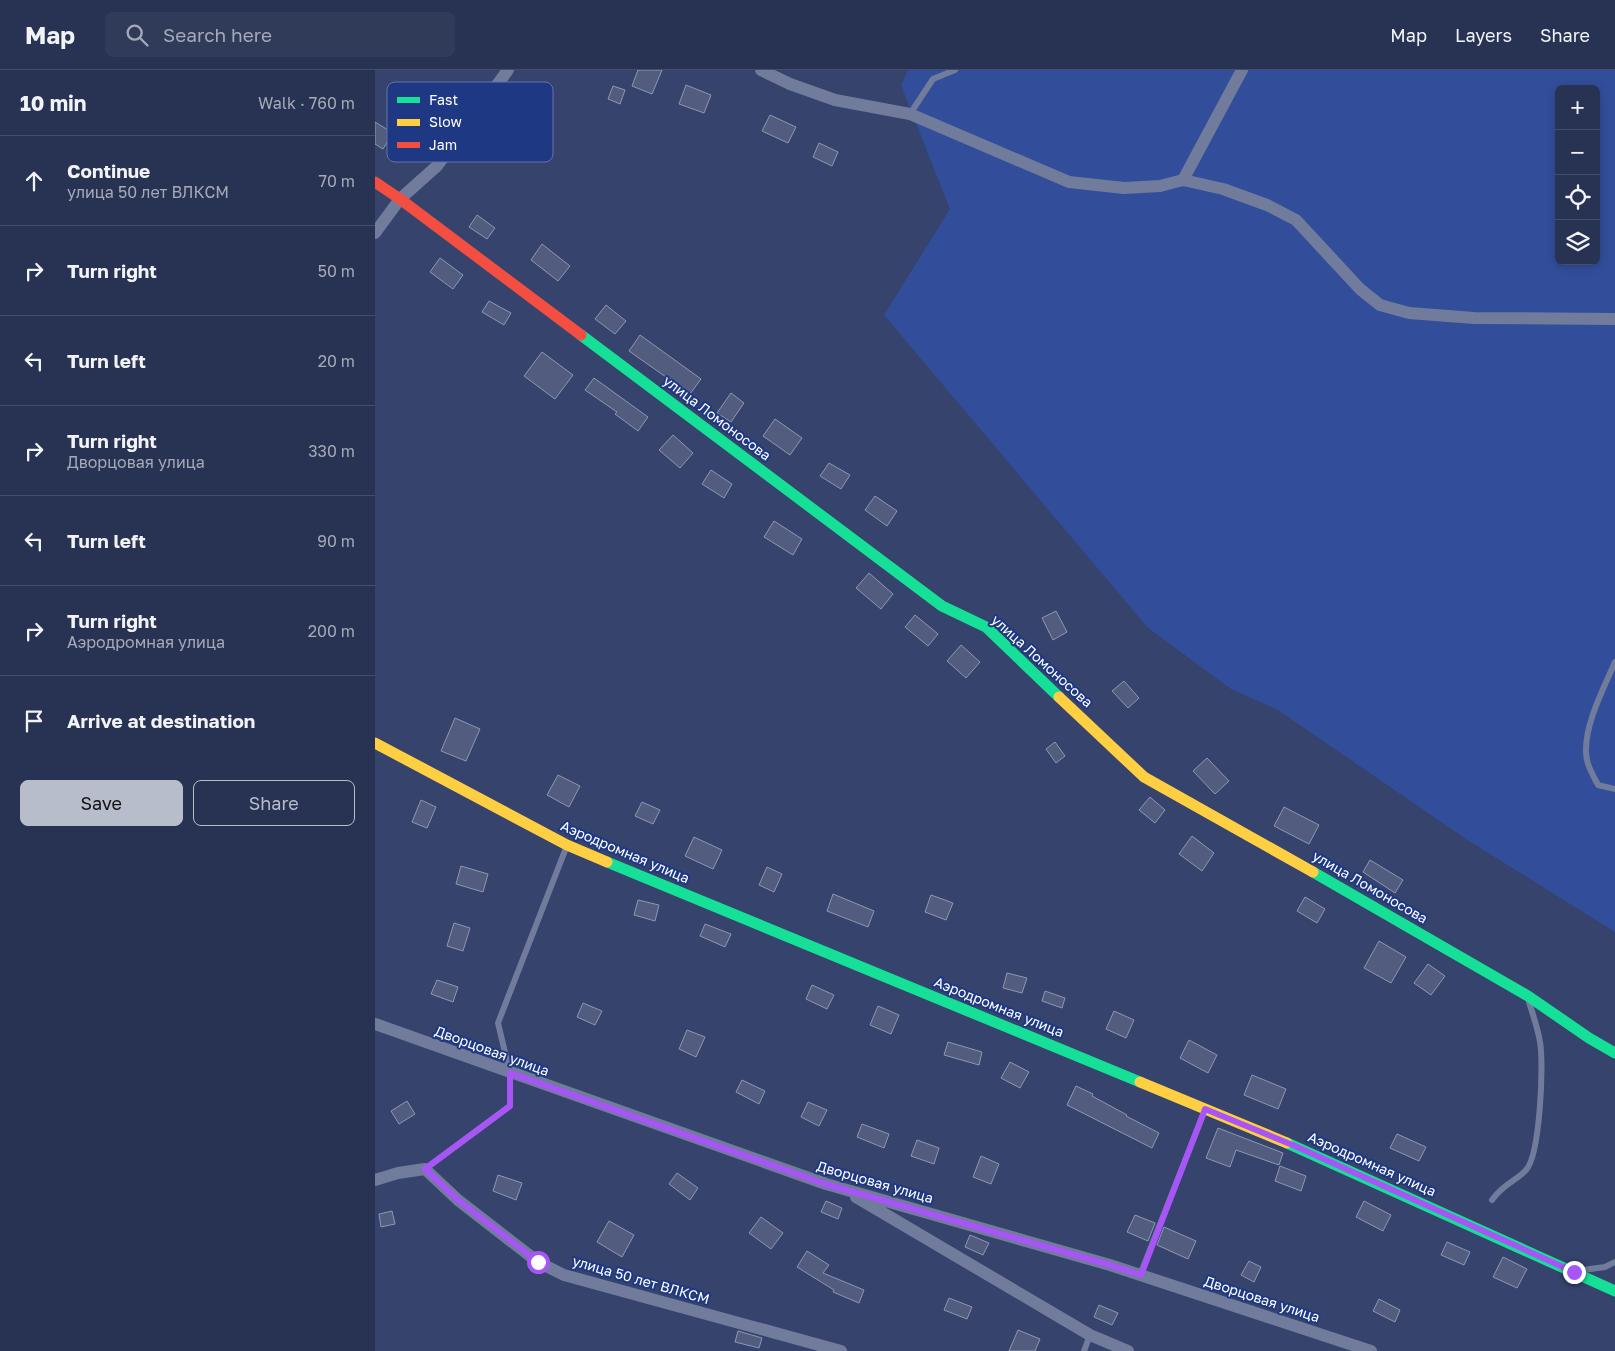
<!DOCTYPE html>
<html lang="en">
<head>
<meta charset="utf-8">
<style>
	:root { --surface:#283252; --page:#303a59; --text:#f1f3f6; --muted:#a5aab8; --line:#444d69; --accent:#b8bdcc }
	body { margin:0; font-family:"Golos Text",sans-serif; background:var(--page); color:var(--text) }
	.controls { position:absolute; right:15px; top:15px; display:grid; overflow:hidden; border-radius:8px; box-shadow:0 2px 8px #0003 }
	.controls button { width:45px; height:45px; display:grid; place-items:center; padding:0; border:0; border-bottom:1px solid var(--line); background:var(--surface); color:var(--text); font:25px sans-serif }
	.stop { position:absolute; width:15px; height:15px; margin:-11px; border:4px solid #a855f7; border-radius:50%; background:#fff }
	.stop.end { background:#a855f7; border-color:#fff; box-shadow:0 1px 5px #0008 }
	.list { margin:0; padding:0; list-style:none }
	h2 { display:flex; justify-content:space-between; align-items:center; height:65px; margin:0; padding:0 20px; font-size:21px }
	h2 small { font-size:16px; font-weight:400; color:var(--muted) }
	.list li { display:grid; grid-template-columns:32px 1fr auto; gap:15px; align-items:center; box-sizing:border-box; height:90px; padding:0 20px; border-top:1px solid var(--line) }
	.list b { display:block; font-size:19px; white-space:nowrap }
	.list p { margin:0; font-size:16px; white-space:nowrap; color:var(--muted) }
	.list em { font-size:16px; font-style:normal; color:var(--muted) }
	.actions { display:flex; gap:10px; padding:15px 20px }
	.actions a { flex:1; padding:11px 0; border:1px solid var(--accent); border-radius:8px; text-align:center; font-size:18px; color:var(--accent) }
	.actions .main { background:var(--accent); color:#111 }
	.icon { flex:none; width:28px; height:28px; fill:none; stroke:currentColor; stroke-width:2; stroke-linecap:round; stroke-linejoin:round }
	.map { position:relative; flex:none; width:1240px; height:1281px; overflow:hidden }
	header { display:flex; align-items:center; gap:30px; box-sizing:border-box; height:70px; padding:0 25px; background:var(--surface); border-bottom:1px solid var(--line) }
	header strong { font-size:24px }
	nav { display:flex; gap:28px; margin-inline-start:auto; font-size:18px }
	.search { width:350px; height:45px; background:var(--page); display:flex; align-items:center; gap:12px; box-sizing:border-box; padding:0 18px; border-radius:8px; color:var(--muted); font-size:19px }
	main { display:flex }
	aside { flex:1; background:var(--surface) }
	.map>svg:first-child { display:block }
</style>
</head>
<body>
<header>
<strong>Map</strong>
<div class="search"><svg class="icon" aria-label="search" viewBox="0 0 24 24"><circle cx="10" cy="10" r="6"/><path d="M15 15l6 6"/></svg>Search here</div>
<nav><a>Map</a><a>Layers</a><a>Share</a></nav>
</header>
<main>
<aside>
<h2>10 min<small>Walk · 760 m</small></h2>
<ul class="list">
<li><svg class="icon" aria-label="ahead" viewBox="0 0 24 24"><path d="M12 20V5M6 11l6-6 6 6"/></svg><div><b>Continue</b><p>улица 50 лет ВЛКСМ</p></div><em>70 m</em></li>
<li><svg class="icon" aria-label="right" viewBox="0 0 24 24"><path d="M7 20v-9h11M14 6l5 5-5 5"/></svg><div><b>Turn right</b></div><em>50 m</em></li>
<li><svg class="icon" aria-label="left" viewBox="0 0 24 24"><path d="M17 20v-9H6M10 6l-5 5 5 5"/></svg><div><b>Turn left</b></div><em>20 m</em></li>
<li><svg class="icon" aria-label="right" viewBox="0 0 24 24"><path d="M7 20v-9h11M14 6l5 5-5 5"/></svg><div><b>Turn right</b><p>Дворцовая улица</p></div><em>330 m</em></li>
<li><svg class="icon" aria-label="left" viewBox="0 0 24 24"><path d="M17 20v-9H6M10 6l-5 5 5 5"/></svg><div><b>Turn left</b></div><em>90 m</em></li>
<li><svg class="icon" aria-label="right" viewBox="0 0 24 24"><path d="M7 20v-9h11M14 6l5 5-5 5"/></svg><div><b>Turn right</b><p>Аэродромная улица</p></div><em>200 m</em></li>
<li><svg class="icon" aria-label="arrive" viewBox="0 0 24 24"><path d="M6 21V4h12l-3 4 3 4H6"/></svg><div><b>Arrive at destination</b></div></li>
</ul>
<div class="actions"><a class="main">Save</a><a>Share</a></div>
</aside>
<div class="map">
<svg width="1240" height="1281" viewBox="0 0 1240 1281">
	<rect width="100%" height="100%" fill="#35436d"/>
	<!-- green -->
	<path fill="#324e9a" fill-rule="evenodd" d="M533,0H1240V862L1091,769L903,640L856,619L773,558L509,245L575,139L526,15ZM1184,19H1221V191H1184Z"/>
	<!-- building -->
	<path fill="#515c7e" stroke="#8f98b1" d="M263,0H287L277,24L257,16Z
		M311,15L336,25L329,43L304,34Z
		M238,16L250,20L245,34L233,29Z
		M395,45L421,57L413,73L387,61Z
		M0,52L18,63L8,79L0,74Z
		M444,73L463,82L457,96L438,87Z
		M102,145L120,158L112,169L94,157Z
		M167,174L195,196L183,211L156,190Z
		M65,188L88,205L78,219L55,202Z
		M114,231L136,243L129,255L107,242Z
		M231,235L251,251L240,264L220,249Z
		M265,265L326,309L315,324L254,281Z
		M167,282L198,305L180,329L149,306Z
		M219,308L273,347L263,361L240,344L242,342L210,320Z
		M356,323L369,333L356,352L342,343Z
		M400,349L427,368L415,385L388,366Z
		M298,365L318,383L305,398L284,380Z
		M454,393L475,405L466,419L445,406Z
		M336,400L357,414L349,428L327,414Z
		M500,426L522,441L512,456L490,440Z
		M399,451L427,469L418,485L389,467Z
		M494,503L518,524L506,539L481,518Z
		M681,541L692,562L678,570L667,548Z
		M540,545L563,564L553,576L530,557Z
		M586,575L605,592L591,608L572,591Z
		M749,611L764,628L753,638L737,621Z
		M80,648L105,659L91,691L66,681Z
		M680,672L690,686L681,693L671,679Z
		M832,688L854,711L840,724L818,701Z
		M183,705L205,716L194,737L172,725Z
		M775,727L790,740L780,753L764,740Z
		M46,730L61,737L52,758L37,752Z
		M267,732L285,740L278,754L260,746Z
		M909,737L944,755L934,774L899,756Z
		M817,766L839,783L827,801L804,784Z
		M319,767L347,780L338,799L310,786Z
		M995,790L1028,810L1020,823L988,802Z
		M86,796L113,804L108,822L81,814Z
		M392,797L407,804L399,822L384,815Z
		M458,824L499,841L493,857L452,841Z
		M556,825L578,833L571,850L550,842Z
		M930,827L950,839L942,853L922,841Z
		M263,830L284,835L280,851L259,845Z
		M79,853L95,858L88,881L72,876Z
		M330,854L356,864L350,877L325,866Z
		M1004,871L1031,887L1016,913L989,898Z
		M1053,894L1070,906L1056,925L1039,913Z
		M632,903L652,908L647,923L628,918Z
		M62,910L83,917L78,932L56,924Z
		M437,915L459,925L452,939L431,929Z
		M670,921L690,928L687,938L667,931Z
		M208,933L227,941L220,955L202,947Z
		M503,936L524,945L516,964L495,955Z
		M739,941L759,950L751,968L731,959Z
		M312,960L330,967L321,987L304,979Z
		M814,970L842,985L833,1003L805,988Z
		M573,972L607,982L604,995L569,985Z
		M635,992L654,1002L645,1018L626,1008Z
		M877,1005L911,1019L903,1039L869,1025Z
		M367,1010L390,1021L384,1034L361,1022Z
		M701,1016L718,1024L717,1026L752,1045L751,1046L784,1063L777,1078L692,1035Z
		M32,1031L40,1044L24,1054L16,1041Z
		M433,1032L452,1040L444,1056L426,1047Z
		M487,1054L514,1064L509,1078L482,1067Z
		M843,1058L908,1083L904,1095L861,1080L855,1097L831,1088Z
		M1022,1064L1051,1077L1044,1091L1015,1078Z
		M542,1070L564,1078L559,1094L536,1086Z
		M606,1086L624,1094L616,1114L598,1107Z
		M905,1096L931,1106L926,1121L900,1111Z
		M302,1103L323,1118L315,1130L294,1114Z
		M123,1105L147,1113L141,1130L118,1121Z
		M451,1131L467,1138L463,1149L446,1142Z
		M989,1131L1016,1145L1008,1161L981,1147Z
		M17,1141L20,1154L6,1157L4,1144Z
		M760,1145L780,1153L773,1171L752,1162Z
		M386,1147L408,1163L396,1179L374,1163Z
		M234,1151L259,1165L247,1187L222,1172Z
		M789,1157L821,1171L813,1189L782,1175Z
		M595,1165L614,1173L608,1185L590,1177Z
		M1072,1172L1095,1182L1089,1195L1066,1185Z
		M432,1181L454,1195L448,1203L489,1220L484,1233L458,1222L459,1220L422,1197Z
		M1128,1187L1152,1199L1142,1218L1118,1207Z
		M874,1191L886,1197L879,1212L866,1205Z
		M574,1228L597,1237L592,1249L569,1240Z
		M1004,1229L1025,1240L1020,1252L998,1241Z
		M724,1235L743,1243L737,1255L719,1247Z
		M643,1260L665,1269L660,1281H634Z
		M363,1261L387,1268L384,1278L360,1272Z"/>
	<g fill="none" stroke-linecap="round" stroke-linejoin="round">
		<!-- lane -->
		<path stroke="#717b9b" stroke-width="6" d="M535,44L558,9L580,0
			M1240,592C1229,618 1210,653 1211,682C1211,694 1218,705 1223,715L1240,719
			M50,1099L135,1036V1003L123,953L191,778
			M1117,1130C1129,1113 1140,1112 1151,1100C1165,1085 1169,994 1165,972C1163,959 1158,945 1154,932
			M1208,1200L1230,1197L1240,1192
			M765,1205L830,1040
			M709,1281L715,1265"/>
		<!-- street -->
		<path stroke="#717b9b" stroke-width="12" d="M386,0L415,14L460,30L535,44L694,112L749,118L785,116L808,110L867,0
			M808,110L848,119L892,135L921,150L985,219L1005,235L1034,243L1099,248L1240,249
			M0,163L25,129L62,96L133,0
			M0,954L451,1114L735,1195L996,1281
			M0,1110L23,1103L50,1099L83,1130L163,1192L189,1205L466,1281
			M481,1127L715,1265L753,1281"/>
		<!-- fast -->
		<path stroke="#16e098" stroke-width="11" d="M206,265L567,536L611,557L684,627
			M232,792L765,1012
			M938,802L1153,926L1214,968L1240,983
			M912,1073L1240,1221"/>
		<!-- slow -->
		<path stroke="#ffcf43" stroke-width="11" d="M684,627L769,707L938,802
			M0,673L192,775L232,792
			M765,1012L912,1073"/>
		<!-- jam -->
		<path stroke="#f24e42" stroke-width="11" d="M0,112L25,129L206,265"/>
	</g>
	<g fill="none" stroke-linecap="round" stroke-linejoin="round">
		<!-- route -->
		<path stroke="#a855f7" stroke-width="6" d="M163,1192L83,1130L50,1099L135,1036V1003L450,1114L735,1195L766,1205L830,1039L920,1076L1199,1202"/>
	</g>
	<g text-anchor="middle" stroke-width="4" stroke-linejoin="round" paint-order="stroke">
		<!-- street labels -->
		<g font-size="14" fill="#fff" stroke="#1e3884">
			<text transform="translate(342 348) rotate(37)" y="5">улица Ломоносова</text>
			<text transform="translate(667 591) rotate(42)" y="5">улица Ломоносова</text>
			<text transform="translate(250 782) rotate(23)" y="5">Аэродромная улица</text>
			<text transform="translate(995 817) rotate(30)" y="5">улица Ломоносова</text>
			<text transform="translate(624 937) rotate(22)" y="5">Аэродромная улица</text>
			<text transform="translate(117 981) rotate(20)" y="5">Дворцовая улица</text>
			<text transform="translate(997 1094) rotate(24)" y="5">Аэродромная улица</text>
			<text transform="translate(500 1112) rotate(16)" y="5">Дворцовая улица</text>
			<text transform="translate(266 1210) rotate(16)" y="5">улица 50 лет ВЛКСМ</text>
			<text transform="translate(887 1229) rotate(18)" y="5">Дворцовая улица</text>
		</g>
	</g>
	<!-- legend -->
	<rect x="12" y="12" width="166" height="80" rx="8" fill="#1e3884" stroke="#6274a9" stroke-width="1"/>
	<rect x="22" y="27" width="23" height="6" fill="#16e098"/>
	<rect x="22" y="49" width="23" height="7" fill="#ffcf43"/>
	<rect x="22" y="72" width="23" height="6" fill="#f24e42"/>
	<g font-size="14" fill="#fff">
		<text x="54" y="35">Fast</text>
		<text x="54" y="57">Slow</text>
		<text x="54" y="80">Jam</text>
	</g>
</svg>
<div class="controls">
<button>+</button>
<button>−</button>
<button><svg class="icon" aria-label="locate" viewBox="0 0 24 24"><circle cx="12" cy="12" r="6"/><path d="M12 2v4M12 18v4M2 12h4M18 12h4"/></svg></button>
<button><svg class="icon" aria-label="layers" viewBox="0 0 24 24"><path d="M12 4l9 5-9 5-9-5zM3 14l9 5 9-5"/></svg></button>
</div>
<div class="stop" style="left:163px;top:1192px"></div>
<div class="stop end" style="left:1199px;top:1202px"></div>
</div>
</main>
</body>
</html>
